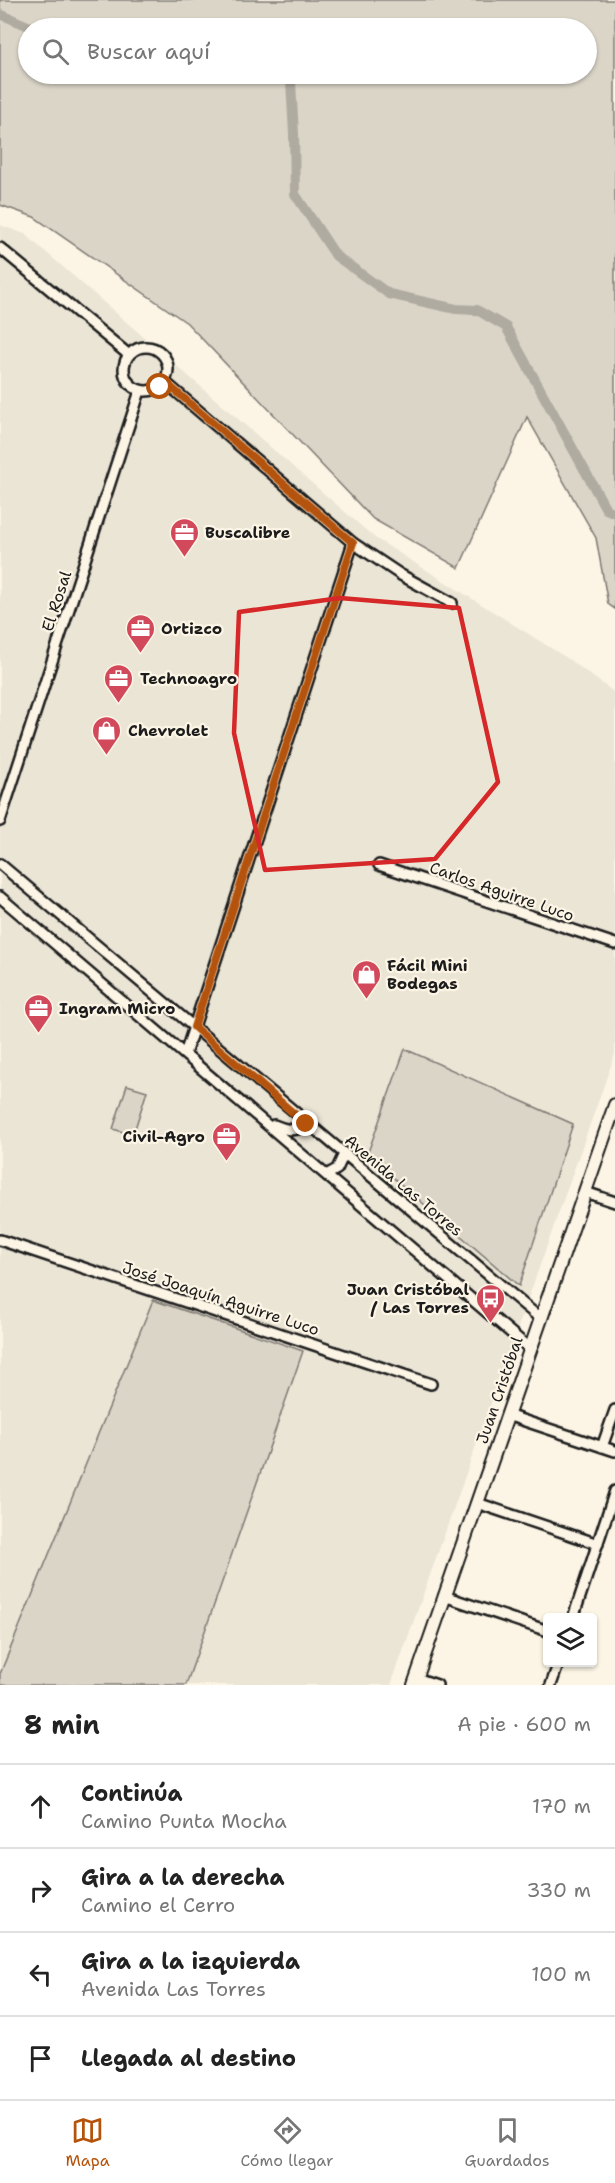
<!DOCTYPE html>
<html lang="es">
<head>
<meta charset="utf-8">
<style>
	:root { --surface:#fff; --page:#f6f6f6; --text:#222; --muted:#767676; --line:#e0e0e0; --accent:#b45309 }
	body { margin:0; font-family:"Shantell Sans",sans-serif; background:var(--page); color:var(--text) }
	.controls { position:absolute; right:18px; bottom:18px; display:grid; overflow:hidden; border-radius:6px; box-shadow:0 2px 4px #0004 }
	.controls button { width:54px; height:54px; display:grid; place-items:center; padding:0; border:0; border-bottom:2px solid var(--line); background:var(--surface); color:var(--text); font:30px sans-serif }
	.stop { position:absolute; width:18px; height:18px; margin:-14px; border:4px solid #b45309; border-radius:50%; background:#fff }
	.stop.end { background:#b45309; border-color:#fff; box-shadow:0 2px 6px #0008 }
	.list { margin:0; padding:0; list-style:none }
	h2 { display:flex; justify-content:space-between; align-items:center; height:78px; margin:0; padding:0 24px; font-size:26px }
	h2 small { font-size:20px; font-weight:400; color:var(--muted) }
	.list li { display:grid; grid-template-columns:39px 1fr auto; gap:18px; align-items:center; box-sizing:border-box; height:84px; padding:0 24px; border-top:2px solid var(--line) }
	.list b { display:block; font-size:22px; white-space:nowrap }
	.list p { margin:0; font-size:20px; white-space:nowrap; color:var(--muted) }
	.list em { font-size:20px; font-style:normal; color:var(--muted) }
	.icon { flex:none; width:33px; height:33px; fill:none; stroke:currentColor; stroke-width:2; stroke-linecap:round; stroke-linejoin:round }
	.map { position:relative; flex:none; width:615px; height:1685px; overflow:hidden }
	.search { position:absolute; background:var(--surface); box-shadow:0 2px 4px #0004; left:18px; right:18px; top:18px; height:66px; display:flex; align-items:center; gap:15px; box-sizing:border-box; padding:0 21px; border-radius:33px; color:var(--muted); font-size:22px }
	.sheet { height:414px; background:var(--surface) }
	nav { display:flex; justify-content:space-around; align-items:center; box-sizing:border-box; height:84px; border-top:2px solid var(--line); background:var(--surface); font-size:16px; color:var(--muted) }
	nav a { display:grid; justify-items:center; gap:3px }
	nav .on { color:var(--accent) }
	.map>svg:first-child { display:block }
</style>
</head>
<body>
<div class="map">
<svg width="615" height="1685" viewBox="0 0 615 1685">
	<rect width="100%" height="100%" fill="#fcf5e5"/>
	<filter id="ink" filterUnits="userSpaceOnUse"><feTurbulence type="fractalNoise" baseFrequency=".0167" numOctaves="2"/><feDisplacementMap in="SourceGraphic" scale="12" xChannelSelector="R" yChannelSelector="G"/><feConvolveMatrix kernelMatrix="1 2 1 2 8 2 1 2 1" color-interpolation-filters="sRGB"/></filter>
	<g filter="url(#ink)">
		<!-- built -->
		<path fill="#ebe5d6" d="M0,225L25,234L375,538L570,660L615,693V1054L391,1685H0Z"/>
		<!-- green -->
		<path fill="#dbd5c8" stroke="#7c7872" stroke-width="1.5" fill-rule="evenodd" d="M0,0H615V609L608,604L596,538L527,417L459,568L373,519L187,323L34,217L0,205ZM586,28V74H28V28Z
			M405,1049L573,1124L519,1286L367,1155Z
			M127,1085L147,1091L133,1135L113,1129Z
			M153,1300L303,1351L186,1685H0V1674Z"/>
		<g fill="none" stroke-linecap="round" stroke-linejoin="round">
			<!-- canal -->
			<path stroke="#b0aba1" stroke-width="10" d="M0,14L33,28
				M221,28H233
				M288,74L291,82L294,134L295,194L336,256L389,294L456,309L477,310L506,327L606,509L615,513"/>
			<defs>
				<path id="street" d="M0,248L129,355
					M124 369a22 22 0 1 1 44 0a22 22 0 1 1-44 0Z
					M165,382L353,543L401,575L452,603
					M0,821L140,391
					M0,864L541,1319
					M379,865L615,944
					M0,897L530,1349
					M185,1054L353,543
					M274,1125C286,1130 296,1133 306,1124
					M328,1174L337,1169L344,1154
					M585,1192L615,1202
					M0,1240L431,1384
					M507,1415L615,1451
					M602,1447L615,1410
					M477,1503L598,1544
					M444,1596L548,1631
					M573,1618L615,1491
					M416,1678L437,1685
					M551,1685L559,1662"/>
				<path id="secondary" d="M414,1685L615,1105"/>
			</defs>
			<!-- street casing -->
			<use href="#street" stroke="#1c1c1c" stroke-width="14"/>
			<!-- secondary casing -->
			<use href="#secondary" stroke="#1c1c1c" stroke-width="16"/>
			<!-- street -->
			<use href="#street" stroke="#fcf5e5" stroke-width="9"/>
			<!-- secondary -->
			<use href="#secondary" stroke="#fcf5e5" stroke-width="12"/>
		</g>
	</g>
	<g fill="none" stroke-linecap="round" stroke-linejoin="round" filter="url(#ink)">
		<!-- route -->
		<path stroke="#b45309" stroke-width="8" d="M160,387L165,382L353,543L194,1027L306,1124"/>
	</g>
	<!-- marked area -->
	<path fill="none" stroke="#d62828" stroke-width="4.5" stroke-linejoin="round" d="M340,598L459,608L498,782L435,859L265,870L234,733L239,612Z"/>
	<!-- icons -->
	<defs>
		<symbol id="office-pin" viewBox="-11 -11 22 30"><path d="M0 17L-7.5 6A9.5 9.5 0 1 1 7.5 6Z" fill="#d1495b" stroke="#fcf5e5"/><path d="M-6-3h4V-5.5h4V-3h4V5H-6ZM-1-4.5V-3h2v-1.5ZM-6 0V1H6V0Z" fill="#fff"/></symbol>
		<symbol id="shop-pin" viewBox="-11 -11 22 30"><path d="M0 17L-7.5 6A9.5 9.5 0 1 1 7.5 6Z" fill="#d1495b" stroke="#fcf5e5"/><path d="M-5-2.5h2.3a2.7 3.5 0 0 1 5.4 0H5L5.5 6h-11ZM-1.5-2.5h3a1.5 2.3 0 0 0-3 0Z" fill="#fff"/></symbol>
		<symbol id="bus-pin" viewBox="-11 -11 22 30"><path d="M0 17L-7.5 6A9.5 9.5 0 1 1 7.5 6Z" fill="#d1495b" stroke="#fcf5e5"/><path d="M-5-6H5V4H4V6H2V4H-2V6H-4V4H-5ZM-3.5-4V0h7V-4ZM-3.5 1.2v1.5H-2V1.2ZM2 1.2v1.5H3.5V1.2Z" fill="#fff"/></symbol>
	</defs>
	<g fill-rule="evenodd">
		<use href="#office-pin" x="168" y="516" width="33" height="45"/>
		<use href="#office-pin" x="124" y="612" width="33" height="45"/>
		<use href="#office-pin" x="102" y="662" width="33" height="45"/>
		<use href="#shop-pin" x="90" y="714" width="33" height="45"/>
		<use href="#shop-pin" x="350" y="958" width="33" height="45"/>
		<use href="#office-pin" x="22" y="992" width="33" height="45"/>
		<use href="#office-pin" x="210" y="1120" width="33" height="45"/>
		<use href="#bus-pin" x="474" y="1282" width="33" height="45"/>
	</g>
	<g text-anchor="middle" stroke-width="4.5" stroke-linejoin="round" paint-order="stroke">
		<!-- poi labels -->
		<g font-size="16" font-weight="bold" fill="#1c1c1c" stroke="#fcf5e5" text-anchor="start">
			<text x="205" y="538">Buscalibre</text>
			<text x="161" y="634">Ortizco</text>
			<text x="140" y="684">Technoagro</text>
			<text x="128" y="736">Chevrolet</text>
			<text x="387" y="971">Fácil Mini<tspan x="387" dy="18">Bodegas</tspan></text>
			<text x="59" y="1014">Ingram Micro</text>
			<text x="205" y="1142" text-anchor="end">Civil-Agro</text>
			<text x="469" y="1295" text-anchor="end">Juan Cristóbal<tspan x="469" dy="18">/ Las Torres</tspan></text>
		</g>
		<!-- street labels -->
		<g font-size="16" fill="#1c1c1c" stroke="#fcf5e5">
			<text transform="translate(56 601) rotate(-72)" y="6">El Rosal</text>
			<text transform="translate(502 891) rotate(19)" y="6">Carlos Aguirre Luco</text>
			<text transform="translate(404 1185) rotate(40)" y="6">Avenida Las Torres</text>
			<text transform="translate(221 1298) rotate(18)" y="6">José Joaquín Aguirre Luco</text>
			<text transform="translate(499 1390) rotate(-71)" y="6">Juan Cristóbal</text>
		</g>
	</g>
</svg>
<div class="controls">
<button><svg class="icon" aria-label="layers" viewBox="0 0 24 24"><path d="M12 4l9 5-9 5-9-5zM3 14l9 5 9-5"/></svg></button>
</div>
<div class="stop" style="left:160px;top:387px"></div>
<div class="stop end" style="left:306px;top:1124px"></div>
<div class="search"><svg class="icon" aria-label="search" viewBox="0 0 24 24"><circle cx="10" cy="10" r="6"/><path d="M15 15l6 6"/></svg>Buscar aquí</div>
</div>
<section class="sheet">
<h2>8 min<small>A pie · 600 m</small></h2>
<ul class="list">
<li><svg class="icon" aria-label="ahead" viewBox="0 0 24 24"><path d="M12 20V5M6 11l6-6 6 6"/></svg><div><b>Continúa</b><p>Camino Punta Mocha</p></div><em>170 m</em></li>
<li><svg class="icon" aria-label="right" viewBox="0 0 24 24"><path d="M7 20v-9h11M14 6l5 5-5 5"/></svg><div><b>Gira a la derecha</b><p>Camino el Cerro</p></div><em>330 m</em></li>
<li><svg class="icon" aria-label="left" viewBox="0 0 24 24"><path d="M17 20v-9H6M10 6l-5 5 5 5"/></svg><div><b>Gira a la izquierda</b><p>Avenida Las Torres</p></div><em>100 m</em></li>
<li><svg class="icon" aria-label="arrive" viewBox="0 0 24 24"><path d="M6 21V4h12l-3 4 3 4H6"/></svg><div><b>Llegada al destino</b></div></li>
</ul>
</section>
<nav>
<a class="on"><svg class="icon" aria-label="map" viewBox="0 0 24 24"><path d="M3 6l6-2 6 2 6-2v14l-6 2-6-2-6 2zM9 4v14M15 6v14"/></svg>Mapa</a>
<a><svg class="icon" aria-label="directions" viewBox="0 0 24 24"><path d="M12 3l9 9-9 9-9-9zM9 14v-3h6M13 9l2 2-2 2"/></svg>Cómo llegar</a>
<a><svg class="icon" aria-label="saved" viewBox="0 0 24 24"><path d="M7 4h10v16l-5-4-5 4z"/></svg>Guardados</a>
</nav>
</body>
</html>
